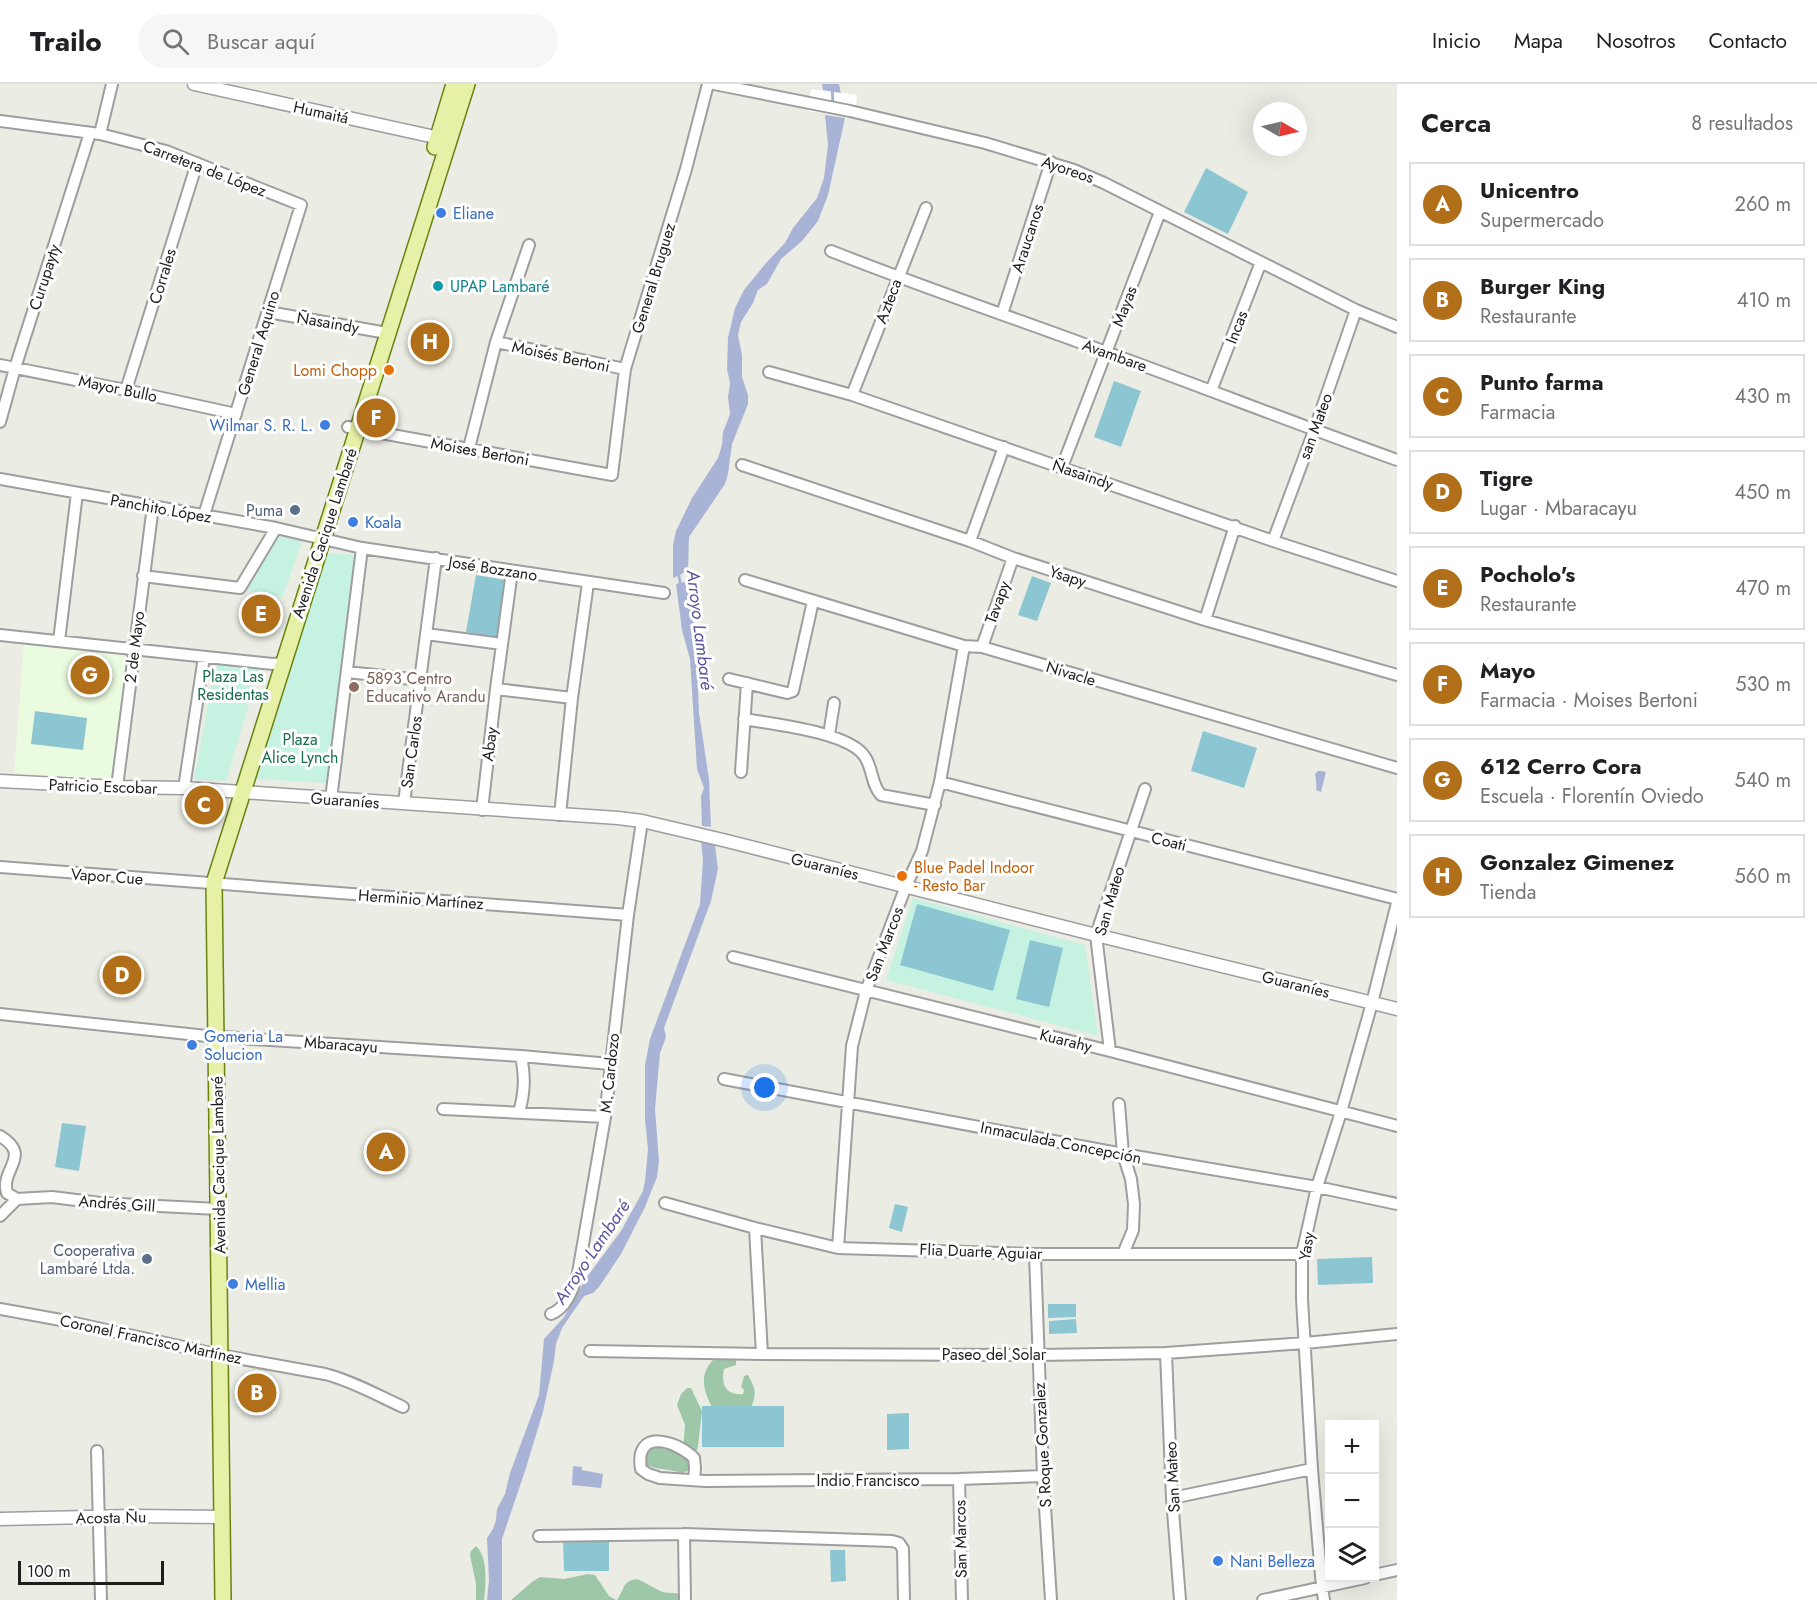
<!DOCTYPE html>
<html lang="es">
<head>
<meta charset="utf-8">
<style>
	:root { --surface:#fff; --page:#f6f6f6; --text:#202124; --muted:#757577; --line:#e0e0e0; --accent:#b16f19 }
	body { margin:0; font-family:Jost,sans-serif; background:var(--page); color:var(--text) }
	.controls { position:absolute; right:18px; bottom:18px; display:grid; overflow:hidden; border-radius:0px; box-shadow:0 6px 24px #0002 }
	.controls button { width:54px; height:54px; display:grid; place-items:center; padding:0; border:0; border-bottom:2px solid var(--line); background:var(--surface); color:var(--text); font:30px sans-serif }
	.compass { position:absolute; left:1253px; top:18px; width:54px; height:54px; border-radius:50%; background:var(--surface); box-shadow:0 6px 24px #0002; rotate:98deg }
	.scale { position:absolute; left:18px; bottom:15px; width:146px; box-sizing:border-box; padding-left:6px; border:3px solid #1d1d1d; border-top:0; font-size:16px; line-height:21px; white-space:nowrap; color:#1d1d1d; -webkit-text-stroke:4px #fff; paint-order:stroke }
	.you { position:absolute; left:765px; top:1004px; width:21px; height:21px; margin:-15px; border:4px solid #fff; border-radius:50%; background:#1a73e8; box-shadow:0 0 0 9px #1a73e833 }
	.badge { display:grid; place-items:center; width:39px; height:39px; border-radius:50%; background:var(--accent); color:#fff; font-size:20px; font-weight:700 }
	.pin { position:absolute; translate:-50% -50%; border:3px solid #fff; box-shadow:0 2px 6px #0006 }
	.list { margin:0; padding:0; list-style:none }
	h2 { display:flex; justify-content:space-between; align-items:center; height:78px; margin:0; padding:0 24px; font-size:26px }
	h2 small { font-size:20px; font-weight:400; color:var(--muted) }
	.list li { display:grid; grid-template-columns:39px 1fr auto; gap:18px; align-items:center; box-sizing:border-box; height:84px; margin:0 12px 12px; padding:0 12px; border:2px solid var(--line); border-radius:0px }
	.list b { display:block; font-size:22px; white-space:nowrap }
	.list p { margin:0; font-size:20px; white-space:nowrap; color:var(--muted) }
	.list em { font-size:20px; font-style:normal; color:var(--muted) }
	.icon { flex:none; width:33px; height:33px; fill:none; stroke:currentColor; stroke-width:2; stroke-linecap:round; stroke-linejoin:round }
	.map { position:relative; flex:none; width:1397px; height:1516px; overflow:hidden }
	header { display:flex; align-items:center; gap:36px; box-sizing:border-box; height:84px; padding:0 30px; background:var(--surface); border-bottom:2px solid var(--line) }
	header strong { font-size:28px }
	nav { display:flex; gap:33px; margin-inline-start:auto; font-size:21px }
	.search { width:420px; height:54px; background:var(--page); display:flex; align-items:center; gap:15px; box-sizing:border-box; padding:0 21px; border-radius:33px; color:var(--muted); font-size:22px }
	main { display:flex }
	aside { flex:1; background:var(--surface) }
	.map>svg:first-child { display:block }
</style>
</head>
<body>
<header>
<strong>Trailo</strong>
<div class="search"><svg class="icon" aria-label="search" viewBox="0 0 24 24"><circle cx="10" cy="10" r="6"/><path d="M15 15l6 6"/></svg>Buscar aquí</div>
<nav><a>Inicio</a><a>Mapa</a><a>Nosotros</a><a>Contacto</a></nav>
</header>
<main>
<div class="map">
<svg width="1397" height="1516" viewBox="0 0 1397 1516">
	<rect width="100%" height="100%" fill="#ebede4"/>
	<!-- education -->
	<path fill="#ebfbdf" d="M24,559L127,569L111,696L14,689Z"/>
	<!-- forest -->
	<path fill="#9ec7a9" d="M716,1273L732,1274L736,1276V1281L724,1285C721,1300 725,1312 743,1310L744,1306L741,1303L744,1292L748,1291C756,1306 757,1310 750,1326L712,1323C702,1304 699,1288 716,1273Z
		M687,1304H691L702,1327L698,1362L697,1366L692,1370L690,1386L682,1389C670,1385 656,1386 645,1380L647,1361L667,1364L679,1368L683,1367L685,1341L677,1321L681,1310Z
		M476,1462C488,1472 486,1501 484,1516H476V1500L470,1471L471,1467Z
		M588,1490L595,1491L609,1512L616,1516H511L532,1498L540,1493L564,1495Z
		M637,1495C645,1498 652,1503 660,1507C671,1511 680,1506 689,1516H617C625,1506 621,1497 637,1495Z"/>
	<!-- park -->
	<path fill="#c6f2e2" d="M279,451L302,457L283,513L247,506Z
		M327,469L356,471L329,699L257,695Z
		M216,578L260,584L226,697L194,695Z
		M913,814L1085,861L1098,952L886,896Z"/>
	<!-- pitch -->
	<path fill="#8bc6d2" d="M1206,84L1248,108L1228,150L1184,128Z
		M1114,297L1141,307L1121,363L1094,353Z
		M476,491L506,496L497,553L466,548Z
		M1032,492L1051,499L1037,537L1018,531Z
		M35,627L87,634L83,666L31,660Z
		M1203,647L1257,664L1244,704L1191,687Z
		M917,820L1010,846L993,907L900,881Z
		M1030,856L1063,864L1049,923L1016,915Z
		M62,1039L86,1042L79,1087L55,1083Z
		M895,1120L908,1123L902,1148L889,1144Z
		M1372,1173L1373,1199L1318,1201L1317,1175Z
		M1048,1220H1076V1233L1048,1234Z
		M1076,1235L1077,1249L1049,1250V1237Z
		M702,1322H784V1363H702Z
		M909,1329V1365L887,1366V1330Z
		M609,1456V1487H564L563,1457Z
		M830,1466H845L846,1497L831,1498Z"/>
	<!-- water -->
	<path fill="#a9b3d5" d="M822,0H839L841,10L823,6Z
		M825,31L845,34L828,111L818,137L802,157L781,175L767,200L758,206L753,219L741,238L738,251L742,271V293L748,311V320L732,360L728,390L725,400L689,453L688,487L673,494V461L676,447L692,414L718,374L722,361L723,348L730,330L728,313L730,299L727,285L728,254L735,224L744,206L766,179L785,159L793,144L817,114L824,94L828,61Z
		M689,497L696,564L699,629L709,695L711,743L702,742L701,712L704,704L697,685L690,575L682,546L676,500Z
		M1321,687L1326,688L1321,708L1316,706C1317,702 1316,695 1315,690L1318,687Z
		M701,758L715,761L718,785L711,817L664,944L666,953L660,969L655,1025L659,1077L657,1093L645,1123L621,1170L599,1203L593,1209L584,1212L562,1244L556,1260L554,1277L543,1328L525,1387L502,1455V1516H487L489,1496L487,1454L493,1445L496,1436L497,1425L505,1410L510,1389L539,1311L544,1255L564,1233L587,1193L621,1147L643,1107L645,1097L648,1065L645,1036V981L650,955L700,820L703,775Z
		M573,1382L582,1383V1386L603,1390L601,1404L572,1401Z"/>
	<!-- pier -->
	<path fill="#fff" d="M811,5L857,11L855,33L808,27Z"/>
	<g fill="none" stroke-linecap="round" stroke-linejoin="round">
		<!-- stream -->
		<path stroke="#a9b3d5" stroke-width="3" d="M832,0L833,21
			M678,488L681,502"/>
		<defs>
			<path id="minor" d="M714,0L850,27L985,59L1074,86L1104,99L1356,226L1397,243
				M0,37L100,50L166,67L301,121L204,431
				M100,50L112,0
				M831,167C922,203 1014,234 1106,268C1203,303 1299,341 1397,376
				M268,228L387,249
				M1002,230L1051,78
				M496,258L625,285
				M0,281L126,306L236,330
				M769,288L852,311L1273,457L1397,497
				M126,306L197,79
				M1211,307L1261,178
				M852,311L926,124
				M0,338L15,284L90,49
				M348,343L612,391L625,285L686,85L708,0
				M469,364L496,258L529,161
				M742,381L970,457L1013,474L1205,536L1397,591
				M1062,383L1160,128
				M0,395L276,444L362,464L664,509
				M970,457L1004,363
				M1273,457L1314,347L1356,226
				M143,492L240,504L276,444
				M745,496L964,562L982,563L1397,684
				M1205,536L1235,442
				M426,550L502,560
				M0,551L273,580L283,579
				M59,557L77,409
				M982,563L1013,474
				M347,588L421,596
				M729,595L787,609L793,607L813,517
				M496,605L572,614
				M744,635C772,640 850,648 865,673C873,685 871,700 881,711L935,721
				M829,651L834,619
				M741,688L747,599
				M940,698L1397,815
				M117,703L153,422
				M184,704L204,573
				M331,715L362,464
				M404,719L436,474
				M482,726L496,605L512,487
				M560,731L572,614L588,499
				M0,783L628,831
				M733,873L1110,967L1397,1042
				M0,930L207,952L521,972L610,980
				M1110,967L1096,851L1145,705
				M724,995L1123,1070L1317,1103L1397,1120
				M1119,1020L1123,1070L1131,1095L1134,1120L1133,1146L1123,1170
				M443,1025L605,1033
				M519,1028C525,1008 525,992 521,972
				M0,1052C33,1072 0,1084 7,1109L17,1115L52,1113L100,1119L218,1125
				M665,1119L755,1144L838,1164L1035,1170H1302
				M0,1132L17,1115
				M755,1144L762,1270
				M838,1164L852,962L866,907L906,802L922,767L940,698L964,562
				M1035,1170L1043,1392L1051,1516
				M0,1225L61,1236L220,1271L325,1290C350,1296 379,1312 403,1323
				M551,1230C567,1224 573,1204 578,1189L605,1033L628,831L642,737
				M590,1267L762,1270L1038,1271L1166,1269L1305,1259L1397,1250
				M1166,1269L1172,1414L1180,1516
				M97,1367L101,1516
				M959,1395L962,1516
				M694,1396L695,1384L694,1374C676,1356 634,1344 641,1385L648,1390L660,1394L705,1397L959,1395L1043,1392
				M1172,1414L1312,1385
				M684,1450L685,1516
				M539,1452L684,1450L892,1457L899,1459L903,1465L904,1516
				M1374,1491L1397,1486
				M1263,1516L1365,1494
				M1324,1516L1322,1503L1312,1385L1302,1215V1170L1317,1103L1341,1028L1372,919L1397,819"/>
			<path id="tertiary" d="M194,0L444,55
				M0,697L117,703L184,704L618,734L642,737L727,757L1096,851L1397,925
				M0,1435L132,1432L222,1433"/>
			<path id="primary" d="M435,63L454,0
				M223,1516L214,799L467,0"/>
		</defs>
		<!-- minor casing -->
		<use href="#minor" stroke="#9e9e9e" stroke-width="14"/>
		<!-- tertiary casing -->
		<use href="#tertiary" stroke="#9e9e9e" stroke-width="15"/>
		<!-- primary casing -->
		<use href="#primary" stroke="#698312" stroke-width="18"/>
		<!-- minor -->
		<use href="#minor" stroke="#fff" stroke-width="10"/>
		<!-- tertiary -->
		<use href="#tertiary" stroke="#fff" stroke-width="12"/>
		<!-- primary -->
		<use href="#primary" stroke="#e6f0a6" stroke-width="15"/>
	</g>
	<!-- markers -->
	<g fill="#3f7fe0" stroke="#fff" stroke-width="2">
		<circle cx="441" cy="129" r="6"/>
		<circle cx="325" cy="341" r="6"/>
		<circle cx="353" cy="438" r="6"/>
		<circle cx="192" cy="961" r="6"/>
		<circle cx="233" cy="1200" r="6"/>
		<circle cx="1218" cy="1477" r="6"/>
	</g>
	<circle fill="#0f9aa8" stroke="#fff" stroke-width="2" cx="438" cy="202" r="6"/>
	<g fill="#e8710a" stroke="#fff" stroke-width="2">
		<circle cx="389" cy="286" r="6"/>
		<circle cx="902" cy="792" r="6"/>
	</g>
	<g fill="#5c6f8a" stroke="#fff" stroke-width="2">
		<circle cx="295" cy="426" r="6"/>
		<circle cx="147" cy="1175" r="6"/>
	</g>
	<circle fill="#8d6e63" stroke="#fff" stroke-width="2" cx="354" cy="603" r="6"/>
	<g text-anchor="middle" stroke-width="6" stroke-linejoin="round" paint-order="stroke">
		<!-- street labels -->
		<g font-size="16" fill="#1d1d1d" stroke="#fff">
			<text transform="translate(321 28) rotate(12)" y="6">Humaitá</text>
			<text transform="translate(205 84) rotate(21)" y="6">Carretera de López</text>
			<text transform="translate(1068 85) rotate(19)" y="6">Ayoreos</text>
			<text transform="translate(1027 154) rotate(-72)" y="6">Araucanos</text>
			<text transform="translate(162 192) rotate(-73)" y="6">Corrales</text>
			<text transform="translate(44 193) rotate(-72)" y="6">Curupayty</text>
			<text transform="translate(653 194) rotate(-73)" y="6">General Bruguez</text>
			<text transform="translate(888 217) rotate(-69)" y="6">Azteca</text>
			<text transform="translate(1124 222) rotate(-69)" y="6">Mayas</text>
			<text transform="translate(328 238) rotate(10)" y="6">Ñasaindy</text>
			<text transform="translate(1236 243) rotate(-69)" y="6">Incas</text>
			<text transform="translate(258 259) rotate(-73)" y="6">General Aquino</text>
			<text transform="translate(1115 271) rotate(20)" y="6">Avambare</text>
			<text transform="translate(561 272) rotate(12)" y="6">Moisés Bertoni</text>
			<text transform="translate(118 304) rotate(12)" y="6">Mayor Bullo</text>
			<text transform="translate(1315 342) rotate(-70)" y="6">san Mateo</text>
			<text transform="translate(480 367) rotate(10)" y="6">Moises Bertoni</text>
			<text transform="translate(1083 390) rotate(19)" y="6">Ñasaindy</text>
			<text transform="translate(161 424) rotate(10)" y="6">Panchito López</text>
			<text transform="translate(324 449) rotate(-72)" y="6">Avenida Cacique Lambaré</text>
			<text transform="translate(493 484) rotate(9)" y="6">José Bozzano</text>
			<text transform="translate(1068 492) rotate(18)" y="6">Ysapy</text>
			<text transform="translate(997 518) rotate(-70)" y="6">Tavapy</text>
			<text transform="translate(134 563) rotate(-83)" y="6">2 de Mayo</text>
			<text transform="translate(1071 589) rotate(17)" y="6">Nivacle</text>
			<text transform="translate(489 660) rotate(-83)" y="6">Abay</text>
			<text transform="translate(411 668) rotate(-82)" y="6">San Carlos</text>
			<text transform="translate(103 702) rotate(2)" y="6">Patricio Escobar</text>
			<text transform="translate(345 716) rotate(4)" y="6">Guaraníes</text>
			<text transform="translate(1169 757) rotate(14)" y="6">Coati</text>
			<text transform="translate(825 782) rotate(14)" y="6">Guaraníes</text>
			<text transform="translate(107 792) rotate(4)" y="6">Vapor Cue</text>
			<text transform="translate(421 815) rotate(4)" y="6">Herminio Martínez</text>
			<text transform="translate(1109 817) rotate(-74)" y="6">San Mateo</text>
			<text transform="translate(884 860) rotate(-69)" y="6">San Marcos</text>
			<text transform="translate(1296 900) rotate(14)" y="6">Guaraníes</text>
			<text transform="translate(1066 956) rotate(14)" y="6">Kuarahy</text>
			<text transform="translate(341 960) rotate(4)" y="6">Mbaracayu</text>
			<text transform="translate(609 989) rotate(-84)" y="6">M. Cardozo</text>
			<text transform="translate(1061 1058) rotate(11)" y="6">Inmaculada Concepción</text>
			<text transform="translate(218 1081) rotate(-91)" y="6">Avenida Cacique Lambaré</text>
			<text transform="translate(117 1119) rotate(4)" y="6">Andrés Gill</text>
			<text transform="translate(1306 1162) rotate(-81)" y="6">Yasy</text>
			<text transform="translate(981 1167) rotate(2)" y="6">Flia Duarte Aguiar</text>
			<text transform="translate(151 1255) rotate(12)" y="6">Coronel Francisco Martínez</text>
			<text x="994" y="1276">Paseo del Solar</text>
			<text transform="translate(1042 1361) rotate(-93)" y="6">S Roque Gonzalez</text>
			<text transform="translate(1172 1393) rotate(-93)" y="6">San Mateo</text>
			<text x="868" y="1402">Indio Francisco</text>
			<text transform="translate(111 1433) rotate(-1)" y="6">Acosta Ñu</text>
			<text transform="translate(960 1455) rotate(-91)" y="6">San Marcos</text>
		</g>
		<!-- shop labels -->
		<g font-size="16" fill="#366cbe" stroke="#fff" text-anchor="start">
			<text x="453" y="135">Eliane</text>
			<text x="313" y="347" text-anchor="end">Wilmar S. R. L.</text>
			<text x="365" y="444">Koala</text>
			<text x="204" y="958">Gomeria La<tspan x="204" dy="18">Solucion</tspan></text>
			<text x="245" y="1206">Mellia</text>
			<text x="1230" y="1483">Nani Belleza</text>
		</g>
		<!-- culture labels -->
		<g font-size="16" fill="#0d838f" stroke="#fff" text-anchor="start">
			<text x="450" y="208">UPAP Lambaré</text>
		</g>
		<!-- food labels -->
		<g font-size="16" fill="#c56008" stroke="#fff" text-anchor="end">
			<text x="377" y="292">Lomi Chopp</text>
			<text x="914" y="789" text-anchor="start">Blue Padel Indoor<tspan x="914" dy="18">- Resto Bar</tspan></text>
		</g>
		<!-- service labels -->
		<g font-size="16" fill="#4e5e75" stroke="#fff" text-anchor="end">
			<text x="283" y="432">Puma</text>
			<text x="135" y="1172">Cooperativa<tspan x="135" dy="18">Lambaré Ltda.</tspan></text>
		</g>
		<!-- park labels -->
		<g font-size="16" fill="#196d4f" stroke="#fff">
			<text x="233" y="598">Plaza Las<tspan x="233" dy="18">Residentas</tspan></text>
			<text x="300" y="661">Plaza<tspan x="300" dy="18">Alice Lynch</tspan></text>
		</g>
		<!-- education labels -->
		<g font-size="16" fill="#785e54" stroke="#fff" text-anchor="start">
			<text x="366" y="600">5893 Centro<tspan x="366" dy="18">Educativo Arandu</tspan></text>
		</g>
		<!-- water labels -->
		<g font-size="18" font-style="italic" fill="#5a56a0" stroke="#fff">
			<text transform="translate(700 546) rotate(83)" y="6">Arroyo Lambaré</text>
			<text transform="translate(592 1168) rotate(-56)" y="6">Arroyo Lambaré</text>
		</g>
	</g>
</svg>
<div class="controls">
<button>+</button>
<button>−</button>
<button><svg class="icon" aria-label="layers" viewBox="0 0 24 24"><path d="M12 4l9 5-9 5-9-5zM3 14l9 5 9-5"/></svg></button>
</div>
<svg class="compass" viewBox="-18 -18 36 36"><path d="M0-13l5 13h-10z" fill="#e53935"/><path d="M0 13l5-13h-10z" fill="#757577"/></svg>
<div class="scale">100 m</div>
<div class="you"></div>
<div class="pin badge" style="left:386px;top:1068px">A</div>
<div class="pin badge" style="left:257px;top:1309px">B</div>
<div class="pin badge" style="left:204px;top:721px">C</div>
<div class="pin badge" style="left:122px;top:891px">D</div>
<div class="pin badge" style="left:261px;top:530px">E</div>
<div class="pin badge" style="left:376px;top:334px">F</div>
<div class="pin badge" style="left:90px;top:591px">G</div>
<div class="pin badge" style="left:430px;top:258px">H</div>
</div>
<aside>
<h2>Cerca<small>8 resultados</small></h2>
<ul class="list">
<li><span class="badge">A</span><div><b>Unicentro</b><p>Supermercado</p></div><em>260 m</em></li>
<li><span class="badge">B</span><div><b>Burger King</b><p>Restaurante</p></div><em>410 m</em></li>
<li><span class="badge">C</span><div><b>Punto farma</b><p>Farmacia</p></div><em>430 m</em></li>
<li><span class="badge">D</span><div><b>Tigre</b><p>Lugar · Mbaracayu</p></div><em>450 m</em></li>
<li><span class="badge">E</span><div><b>Pocholo's</b><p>Restaurante</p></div><em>470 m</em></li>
<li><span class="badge">F</span><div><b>Mayo</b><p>Farmacia · Moises Bertoni</p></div><em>530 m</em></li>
<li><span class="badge">G</span><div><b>612 Cerro Cora</b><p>Escuela · Florentín Oviedo</p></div><em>540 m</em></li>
<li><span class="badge">H</span><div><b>Gonzalez Gimenez</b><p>Tienda</p></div><em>560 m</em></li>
</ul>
</aside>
</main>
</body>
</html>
